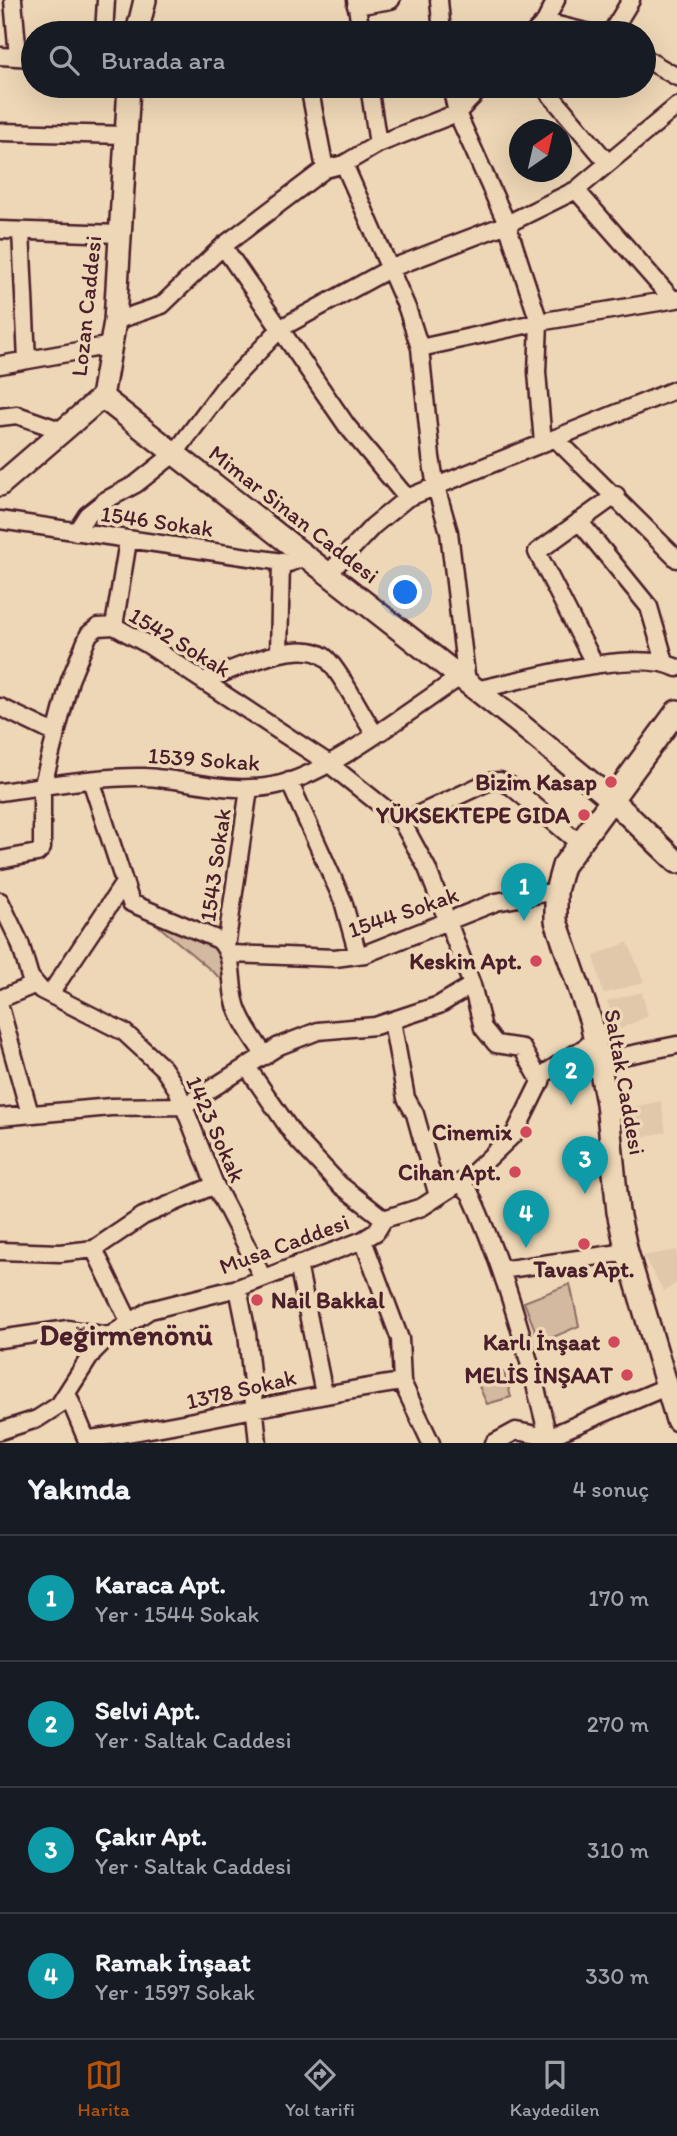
<!DOCTYPE html>
<html lang="tr">
<head>
<meta charset="utf-8">
<style>
	:root { --surface:#171b24; --page:#242831; --text:#f1f3f6; --muted:#9ea1a6; --line:#363941; --accent:#b45309 }
	body { margin:0; font-family:Itim,sans-serif; background:var(--page); color:var(--text) }
	.compass { position:absolute; left:509px; top:119px; width:63px; height:63px; border-radius:50%; background:var(--surface); box-shadow:0 7px 28px #0002; rotate:34deg }
	.you { position:absolute; left:406px; top:593px; width:24px; height:24px; margin:-18px; border:5px solid #fff; border-radius:50%; background:#1a73e8; box-shadow:0 0 0 10px #1a73e833 }
	.badge { display:grid; place-items:center; width:46px; height:46px; border-radius:50%; background:var(--accent); color:#fff; font-size:23px; font-weight:700 }
	.pin { position:absolute; translate:-50% -58px; filter:drop-shadow(0 2px 4px #0008) }
	.pin::after { content:''; position:absolute; top:37px; width:24px; height:21px; background:inherit; clip-path:polygon(0 0,100% 0,50% 100%) }
	.list { margin:0; padding:0; list-style:none }
	h2 { display:flex; justify-content:space-between; align-items:center; height:91px; margin:0; padding:0 28px; font-size:30px }
	h2 small { font-size:23px; font-weight:400; color:var(--muted) }
	.list li { display:grid; grid-template-columns:46px 1fr auto; gap:21px; align-items:center; box-sizing:border-box; height:126px; padding:0 28px; border-top:2px solid var(--line) }
	.list b { display:block; font-size:26px; white-space:nowrap }
	.list p { margin:0; font-size:23px; white-space:nowrap; color:var(--muted) }
	.list em { font-size:23px; font-style:normal; color:var(--muted) }
	.icon { flex:none; width:38px; height:38px; fill:none; stroke:currentColor; stroke-width:2; stroke-linecap:round; stroke-linejoin:round }
	.map { position:relative; flex:none; width:677px; height:1443px; overflow:hidden }
	.search { position:absolute; background:var(--surface); box-shadow:0 7px 28px #0002; left:21px; right:21px; top:21px; height:77px; display:flex; align-items:center; gap:18px; box-sizing:border-box; padding:0 24px; border-radius:38px; color:var(--muted); font-size:26px }
	.sheet { height:595px; background:var(--surface) }
	nav { display:flex; justify-content:space-around; align-items:center; box-sizing:border-box; height:98px; border-top:2px solid var(--line); background:var(--surface); font-size:19px; color:var(--muted) }
	nav a { display:grid; justify-items:center; gap:4px }
	nav .on { color:var(--accent) }
	.map>svg:first-child { display:block }
</style>
</head>
<body>
<div class="map">
<svg width="677" height="1443" viewBox="0 0 677 1443">
	<rect width="100%" height="100%" fill="#eed7b6"/>
	<filter id="ink" filterUnits="userSpaceOnUse"><feTurbulence type="fractalNoise" baseFrequency=".0143" numOctaves="2"/><feDisplacementMap in="SourceGraphic" scale="14" xChannelSelector="R" yChannelSelector="G"/><feConvolveMatrix kernelMatrix="1 2 1 2 8 2 1 2 1" color-interpolation-filters="sRGB"/></filter>
	<g filter="url(#ink)">
		<!-- built -->
		<path fill="#e1c8ab" d="M628,942L644,982L603,994L594,956Z
			M642,992L648,1016L616,1031L607,1001Z
			M661,1101L666,1132L628,1140L627,1108Z
			M677,1250V1283L664,1291L643,1256Z"/>
		<!-- green -->
		<path fill="#d3b9a0" stroke="#8e6c66" stroke-width="2" d="M131,903L219,940L231,987Z
			M570,1284L579,1326L540,1343L524,1302Z
			M504,1372L511,1397L487,1404L474,1375Z"/>
		<g fill="none" stroke-linecap="round" stroke-linejoin="round">
			<defs>
				<path id="minor" d="M13,0L18,57
					M356,0L361,33
					M439,0L442,33
					M356,6L391,0
					M545,22L590,33
					M104,33L106,0
					M534,33L545,22L556,0
					M611,33L631,0
					M0,56L33,58
					M644,58L677,77
					M309,86L325,169
					M369,86L378,144
					M451,86L457,113L507,224L539,322L537,372L543,443
					M543,86L608,163
					M0,132L126,135
					M344,164L407,308L420,348L431,457L436,487L449,532L467,683
					M576,190L672,299
					M0,230L120,234
					M21,231L27,360
					M223,246L347,426L407,498
					M115,321L162,305L223,246L325,169L344,164L378,144L457,113L483,86
					M420,348L539,322L677,299
					M0,365L112,345
					M0,417L17,415L63,431
					M555,438L677,559
					M0,520L289,563L306,557
					M579,521L649,607L665,662
					M76,532L87,515L106,500L136,484L175,453L223,389L281,328L389,269L507,224L576,190L677,106
					M328,574L373,526L407,498L677,389
					M114,626L128,541
					M279,653L281,562
					M595,665L537,552L616,495
					M203,681C231,671 302,634 327,659C344,677 360,712 374,733
					M476,690C524,680 635,647 677,668
					M0,707L54,733
					M91,780L131,903L219,940C238,959 227,989 239,1013C245,1028 256,1042 265,1056
					M289,781L343,901L358,955
					M0,792C47,786 96,776 144,777C190,779 235,796 281,784C333,771 413,708 460,677
					M402,822L488,782L500,781L511,786L579,843
					M0,860L37,853L42,848V788L70,680L89,634L98,627L114,626L147,644L328,763L402,822L427,868L448,922L472,985L483,1028L496,1044L522,1048L541,1082
					M0,901L20,943L30,977L41,990L124,1032L163,1068L177,1089L215,1185L262,1276
					M226,947L249,789
					M230,954L335,958L365,954L496,902L556,891
					M50,994L124,883
					M0,999L36,984
					M0,1007L30,1114
					M392,1021L406,1098L415,1114L438,1196
					M598,1061L677,1045
					M247,1067L295,1137L339,1184L384,1219
					M0,1117L111,1107L184,1106L279,1046L318,1031L375,1026L439,1005L472,985
					M460,1183L470,1193C506,1272 528,1353 548,1437
					M363,1240L400,1339L402,1382L431,1443
					M94,1249L130,1323
					M0,1251L60,1253L94,1249L143,1216L215,1185
					M298,1264L324,1394
					M501,1270L627,1252
					M238,1288L247,1333L258,1443
					M0,1339L68,1329L109,1336
					M67,1393L88,1443
					M0,1431L37,1419L59,1405L93,1352L109,1336L150,1310L238,1288L363,1240L376,1232L384,1219L422,1207L470,1176L515,1133L544,1074L593,1042
					M90,1439C195,1424 297,1397 402,1382
					M494,1443L516,1431L548,1437L666,1387"/>
				<path id="major" d="M137,33L145,0
					M102,397L515,720L611,799L677,862
					M0,485L102,397L115,321L129,86
					M677,711L563,866L556,891V921L591,1022L607,1103L618,1212L627,1252L677,1420"/>
			</defs>
			<!-- minor casing -->
			<use href="#minor" stroke="#4a1f2b" stroke-width="21"/>
			<!-- major casing -->
			<use href="#major" stroke="#4a1f2b" stroke-width="26"/>
			<!-- minor -->
			<use href="#minor" stroke="#eed7b6" stroke-width="16"/>
			<!-- major -->
			<use href="#major" stroke="#eed7b6" stroke-width="21"/>
		</g>
	</g>
	<!-- markers -->
	<g fill="#d1495b" stroke="#eed7b6" stroke-width="2.5">
		<circle cx="611" cy="782" r="7"/>
		<circle cx="584" cy="815" r="7"/>
		<circle cx="536" cy="961" r="7"/>
		<circle cx="526" cy="1132" r="7"/>
		<circle cx="515" cy="1172" r="7"/>
		<circle cx="584" cy="1244" r="7"/>
		<circle cx="257" cy="1300" r="7"/>
		<circle cx="614" cy="1342" r="7"/>
		<circle cx="627" cy="1375" r="7"/>
	</g>
	<g text-anchor="middle" stroke-width="7" stroke-linejoin="round" paint-order="stroke">
		<!-- street labels -->
		<g font-size="23" fill="#4a1f2b" stroke="#eed7b6">
			<text transform="translate(86 306) rotate(-84)" y="8">Lozan Caddesi</text>
			<text transform="translate(294 514) rotate(38)" y="8">Mimar Sinan Caddesi</text>
			<text transform="translate(157 521) rotate(8)" y="8">1546 Sokak</text>
			<text transform="translate(180 642) rotate(31)" y="8">1542 Sokak</text>
			<text transform="translate(204 759) rotate(4)" y="8">1539 Sokak</text>
			<text transform="translate(215 865) rotate(-82)" y="8">1543 Sokak</text>
			<text transform="translate(403 912) rotate(-19)" y="8">1544 Sokak</text>
			<text transform="translate(625 1082) rotate(80)" y="8">Saltak Caddesi</text>
			<text transform="translate(216 1129) rotate(66)" y="8">1423 Sokak</text>
			<text transform="translate(284 1244) rotate(-20)" y="8">Musa Caddesi</text>
			<text transform="translate(241 1389) rotate(-13)" y="8">1378 Sokak</text>
		</g>
		<!-- poi labels -->
		<g font-size="23" font-weight="bold" fill="#4a1f2b" stroke="#eed7b6" text-anchor="end">
			<text x="597" y="790">Bizim Kasap</text>
			<text x="570" y="823">YÜKSEKTEPE GIDA</text>
			<text x="522" y="969">Keskin Apt.</text>
			<text x="512" y="1140">Cinemix</text>
			<text x="501" y="1180">Cihan Apt.</text>
			<text x="584" y="1277" text-anchor="middle">Tavas Apt.</text>
			<text x="271" y="1308" text-anchor="start">Nail Bakkal</text>
			<text x="600" y="1350">Karlı İnşaat</text>
			<text x="613" y="1383">MELİS İNŞAAT</text>
		</g>
		<!-- district labels -->
		<g font-size="30" font-weight="bold" fill="#4a1f2b" stroke="#eed7b6">
			<text x="126" y="1345">Değirmenönü</text>
		</g>
	</g>
</svg>
<svg class="compass" viewBox="-18 -18 36 36"><path d="M0-13l5 13h-10z" fill="#e53935"/><path d="M0 13l5-13h-10z" fill="#9ea1a6"/></svg>
<div class="you"></div>
<div class="pin badge" style="left:524px;top:921px;background:#0f9aa8">1</div>
<div class="pin badge" style="left:571px;top:1105px;background:#0f9aa8">2</div>
<div class="pin badge" style="left:585px;top:1194px;background:#0f9aa8">3</div>
<div class="pin badge" style="left:526px;top:1248px;background:#0f9aa8">4</div>
<div class="search"><svg class="icon" aria-label="search" viewBox="0 0 24 24"><circle cx="10" cy="10" r="6"/><path d="M15 15l6 6"/></svg>Burada ara</div>
</div>
<section class="sheet">
<h2>Yakında<small>4 sonuç</small></h2>
<ul class="list">
<li><span class="badge" style="background:#0f9aa8">1</span><div><b>Karaca Apt.</b><p>Yer · 1544 Sokak</p></div><em>170 m</em></li>
<li><span class="badge" style="background:#0f9aa8">2</span><div><b>Selvi Apt.</b><p>Yer · Saltak Caddesi</p></div><em>270 m</em></li>
<li><span class="badge" style="background:#0f9aa8">3</span><div><b>Çakır Apt.</b><p>Yer · Saltak Caddesi</p></div><em>310 m</em></li>
<li><span class="badge" style="background:#0f9aa8">4</span><div><b>Ramak İnşaat</b><p>Yer · 1597 Sokak</p></div><em>330 m</em></li>
</ul>
</section>
<nav>
<a class="on"><svg class="icon" aria-label="map" viewBox="0 0 24 24"><path d="M3 6l6-2 6 2 6-2v14l-6 2-6-2-6 2zM9 4v14M15 6v14"/></svg>Harita</a>
<a><svg class="icon" aria-label="directions" viewBox="0 0 24 24"><path d="M12 3l9 9-9 9-9-9zM9 14v-3h6M13 9l2 2-2 2"/></svg>Yol tarifi</a>
<a><svg class="icon" aria-label="saved" viewBox="0 0 24 24"><path d="M7 4h10v16l-5-4-5 4z"/></svg>Kaydedilen</a>
</nav>
</body>
</html>
